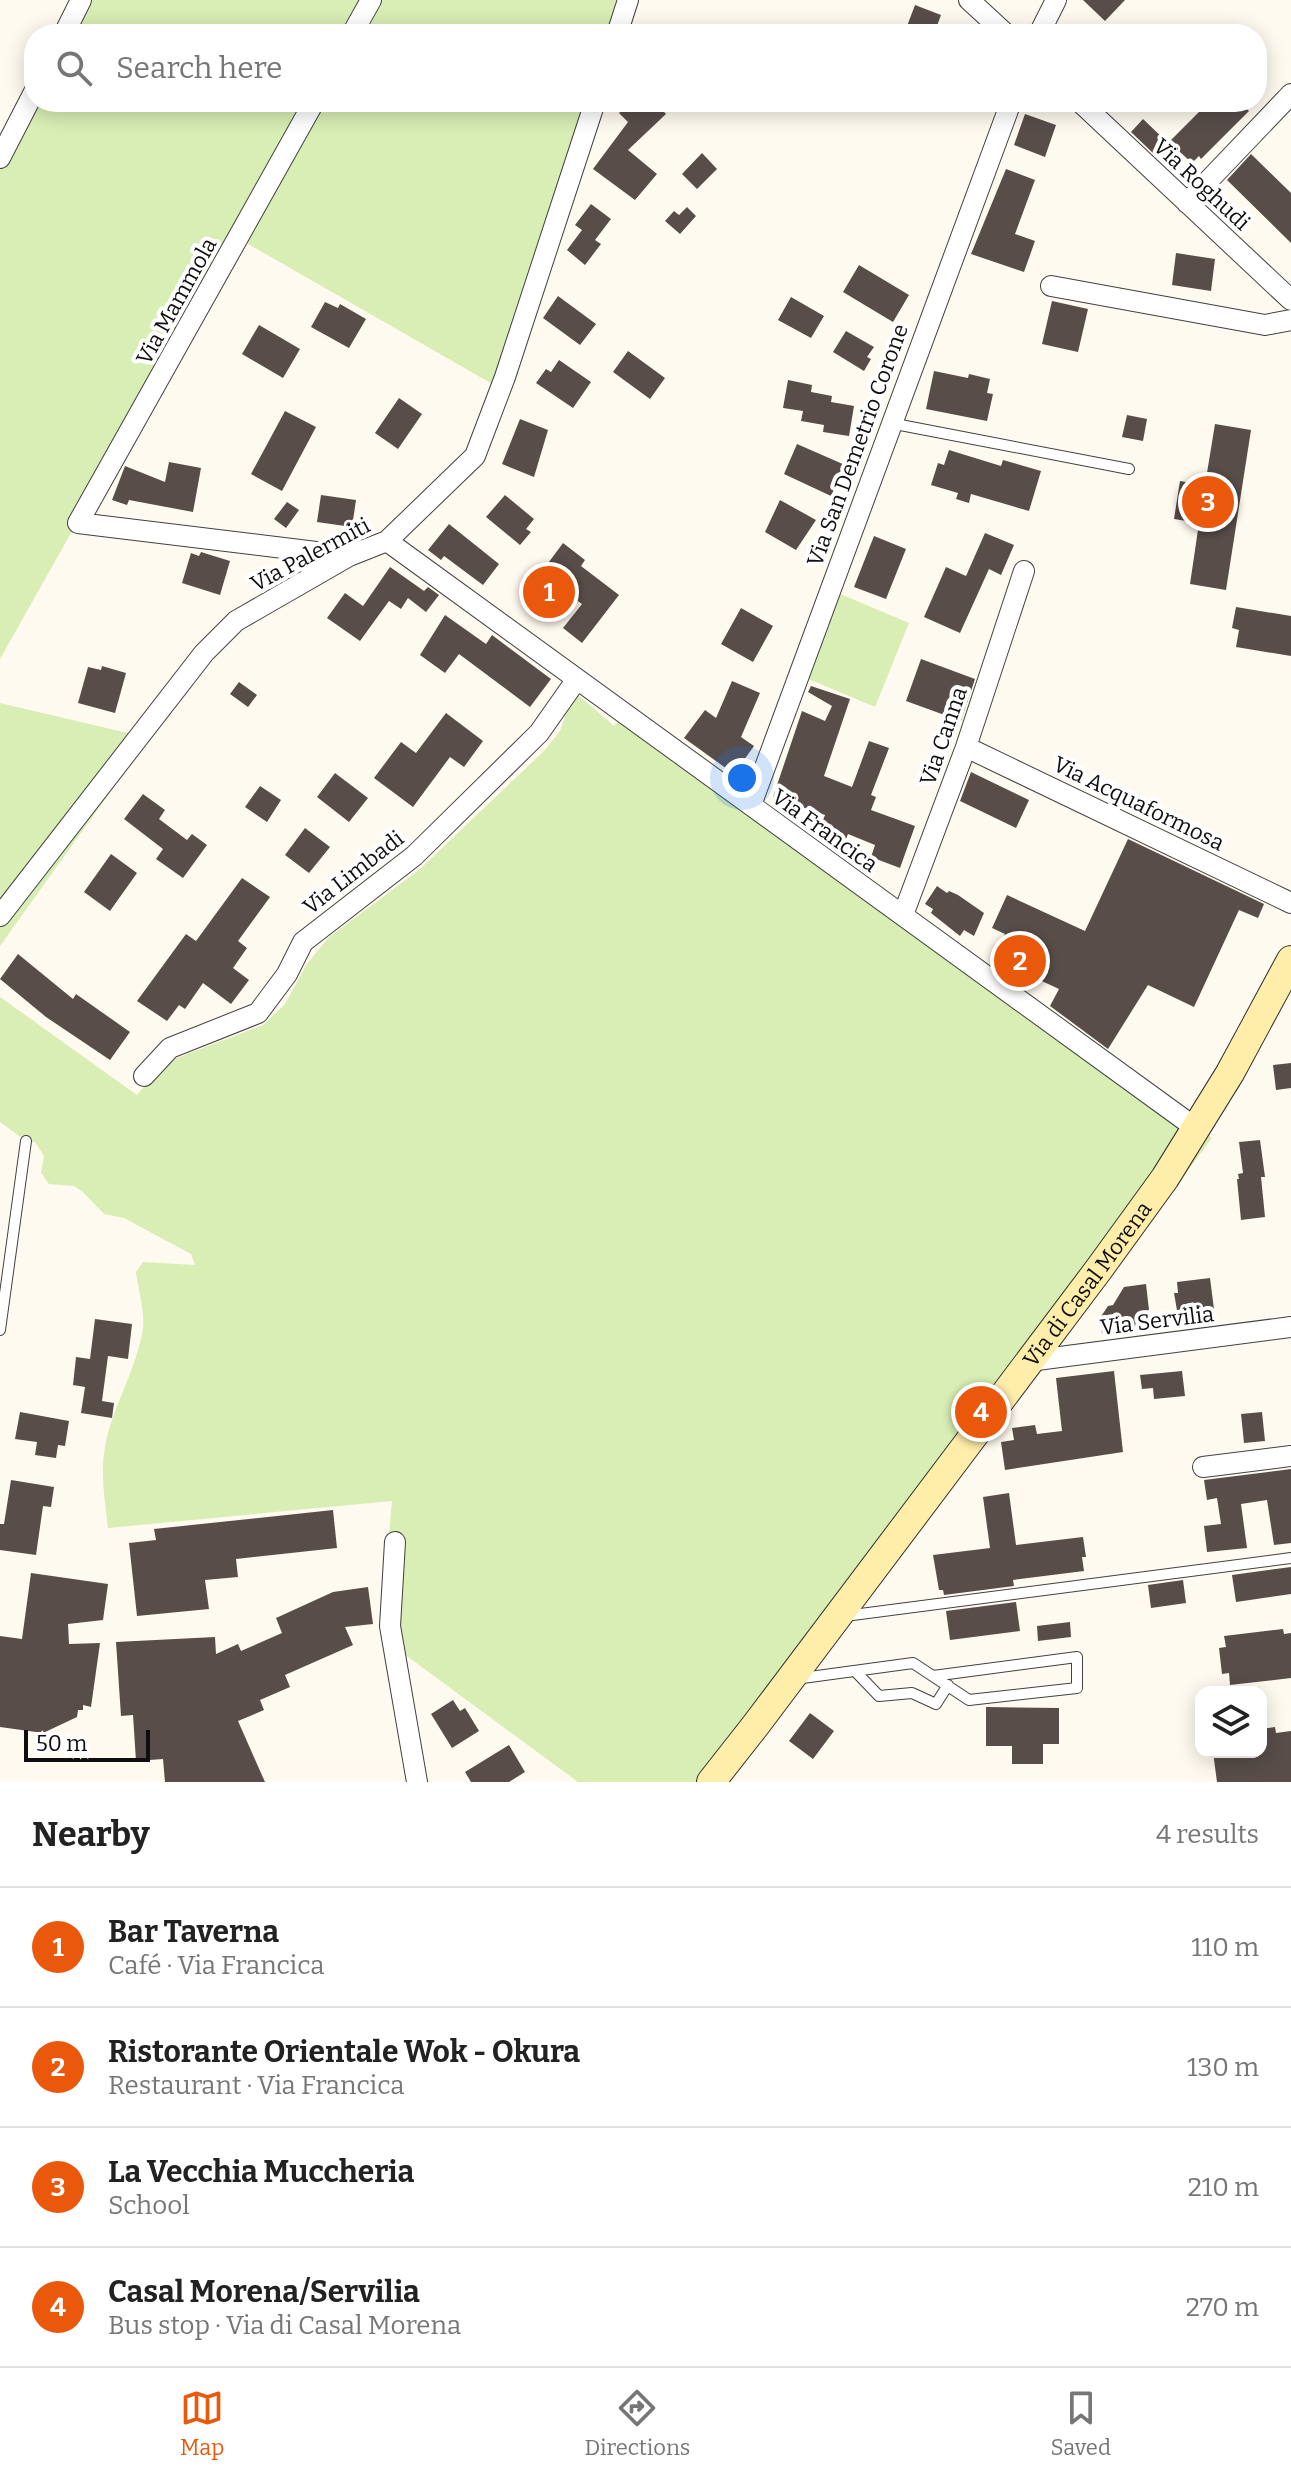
<!DOCTYPE html>
<html lang="en">
<head>
<meta charset="utf-8">
<style>
	:root { --surface:#fff; --page:#f6f6f6; --text:#222; --muted:#767676; --line:#e0e0e0; --accent:#ea580c }
	body { margin:0; font-family:Bitter,serif; background:var(--page); color:var(--text) }
	.controls { position:absolute; right:24px; bottom:24px; display:grid; overflow:hidden; border-radius:16px; box-shadow:0 4px 20px #0003 }
	.controls button { width:72px; height:72px; display:grid; place-items:center; padding:0; border:0; border-bottom:2px solid var(--line); background:var(--surface); color:var(--text); font:40px sans-serif }
	.scale { position:absolute; left:24px; bottom:20px; width:126px; box-sizing:border-box; padding-left:8px; border:4px solid #0e0e0e; border-top:0; font-size:22px; line-height:28px; white-space:nowrap; color:#0e0e0e; -webkit-text-stroke:6px #fff; paint-order:stroke }
	.you { position:absolute; left:742px; top:778px; width:28px; height:28px; margin:-20px; border:6px solid #fff; border-radius:50%; background:#1a73e8; box-shadow:0 0 0 12px #1a73e833 }
	.badge { display:grid; place-items:center; width:52px; height:52px; border-radius:50%; background:var(--accent); color:#fff; font-size:26px; font-weight:700 }
	.pin { position:absolute; translate:-50% -50%; border:4px solid #fff; box-shadow:0 2px 8px #0006 }
	.list { margin:0; padding:0; list-style:none }
	h2 { display:flex; justify-content:space-between; align-items:center; height:104px; margin:0; padding:0 32px; font-size:34px }
	h2 small { font-size:26px; font-weight:400; color:var(--muted) }
	.list li { display:grid; grid-template-columns:52px 1fr auto; gap:24px; align-items:center; box-sizing:border-box; height:120px; padding:0 32px; border-top:2px solid var(--line) }
	.list b { display:block; font-size:30px; white-space:nowrap }
	.list p { margin:0; font-size:26px; white-space:nowrap; color:var(--muted) }
	.list em { font-size:26px; font-style:normal; color:var(--muted) }
	.icon { flex:none; width:44px; height:44px; fill:none; stroke:currentColor; stroke-width:2; stroke-linecap:round; stroke-linejoin:round }
	.map { position:relative; flex:none; width:1291px; height:1782px; overflow:hidden }
	.search { position:absolute; background:var(--surface); box-shadow:0 4px 20px #0003; left:24px; right:24px; top:24px; height:88px; display:flex; align-items:center; gap:20px; box-sizing:border-box; padding:0 28px; border-radius:32px; color:var(--muted); font-size:30px }
	.sheet { height:584px; background:var(--surface) }
	nav { display:flex; justify-content:space-around; align-items:center; box-sizing:border-box; height:112px; border-top:2px solid var(--line); background:var(--surface); font-size:22px; color:var(--muted) }
	nav a { display:grid; justify-items:center; gap:4px }
	nav .on { color:var(--accent) }
	.map>svg:first-child { display:block }
</style>
</head>
<body>
<div class="map">
<svg width="1291" height="1782" viewBox="0 0 1291 1782">
	<rect width="100%" height="100%" fill="#fffaef"/>
	<!-- green -->
	<path fill="#d8eeb4" d="M81,0H371L352,34H64Z
		M380,0H639L628,34H360Z
		M34,102H314L0,659V158Z
		M322,102H605L508,393L243,241Z
		M838,593L909,623L875,707L804,677Z
		M576,693L614,726L625,714L1212,1138L984,1445L722,1782H578L396,1648L385,1578L392,1501L108,1528C105,1501 100,1474 105,1447C112,1407 137,1369 143,1328C145,1311 138,1289 136,1272L143,1262L195,1265L191,1254L124,1218L104,1214L83,1192L74,1186L49,1184L41,1173L44,1156L35,1142L26,1141L0,1122V997L137,1095L164,1063L263,1025L285,1004L306,965L328,938L420,869L544,751L560,731L570,701Z
		M0,703L149,738L0,946Z"/>
	<!-- building -->
	<path fill="#584d49" d="M1083,0H1125L1105,21Z
		M915,5L941,15L934,34H904Z
		M630,102H655L666,114L628,150L657,174L635,200L593,169L628,122L619,113Z
		M1209,102H1240L1249,111L1201,159L1199,156L1192,163L1169,142Z
		M1025,114L1056,125L1045,157L1014,145Z
		M1143,119L1167,142L1155,155L1131,132Z
		M702,153L717,169L697,189L682,174Z
		M1251,154L1291,193V243L1227,180Z
		M1006,169L1035,180L1015,234L1035,241L1024,272L971,254Z
		M591,204L611,219L595,240L601,244L585,265L567,250L582,230L575,225Z
		M687,207L696,216L680,234L665,221L674,211L679,215Z
		M1176,253L1215,259L1211,291L1172,285Z
		M859,265L909,295L893,322L843,292Z
		M558,296L596,324L580,345L543,318Z
		M791,297L824,316L811,338L778,320Z
		M1052,301L1088,309L1078,352L1042,344Z
		M325,302L338,308L340,304L366,319L349,348L311,327Z
		M259,325L300,349L283,378L242,354Z
		M846,331L874,347L867,357L871,359L864,371L833,352Z
		M628,351L665,378L650,399L613,372Z
		M559,360L591,382L573,408L536,383L546,369L551,372Z
		M934,371L968,378L969,374L990,379L987,393L993,394L987,421L926,409Z
		M788,380L812,385L811,392L832,396L831,402L854,406L849,436L823,432L824,425L801,421L803,411L783,408Z
		M399,398L422,414L398,449L375,433Z
		M285,411L316,427L282,491L251,474Z
		M1127,415L1147,419L1143,441L1122,437Z
		M520,419L548,430L534,477L502,464Z
		M1215,424L1251,430L1226,590L1190,584L1199,523L1174,519L1180,481L1205,485Z
		M797,444L845,465L831,496L784,474Z
		M949,450L1001,466L1003,460L1041,471L1029,511L971,494L969,503L956,499L958,493L931,485L938,463L944,465Z
		M169,462L201,468L193,512L129,500L127,505L112,500L125,466L165,482Z
		M321,495L356,500L352,527L317,522Z
		M505,495L534,519L526,529L531,532L520,545L486,517Z
		M780,500L816,520L796,550L765,532Z
		M287,502L299,510L286,528L274,519Z
		M449,524L499,564L483,585L444,556L441,560L428,550Z
		M985,533L1014,545L1001,575L989,569L960,633L924,617L946,567L966,576Z
		M874,536L906,549L886,599L854,587Z
		M563,543L585,560L581,566L619,595L582,643L563,628L582,604L540,574Z
		M201,552L230,561L220,595L182,583L191,553L199,556Z
		M390,567L424,591L428,587L439,595L426,612L408,598L401,609L389,601L360,641L327,618L345,593L363,606Z
		M1236,607L1291,616V656L1236,647L1239,630L1232,628Z
		M741,608L773,626L753,662L721,644Z
		M445,615L486,644L492,635L551,679L530,707L459,654L445,673L420,655Z
		M921,659L975,679L961,721L906,701Z
		M102,666L126,673L115,713L78,703L88,667L101,670Z
		M732,681L760,693L741,737L754,746L734,774L684,738L705,710L716,718Z
		M239,682L257,695L248,707L230,694Z
		M811,686L850,699L824,776L852,787L869,741L889,748L871,795L876,797L871,810L915,826L900,868L871,857L875,845L848,834L846,839L820,828L825,815L773,797L802,711L825,721L832,706L808,692Z
		M446,713L483,741L464,767L450,757L413,807L374,778L401,742L416,753Z
		M971,772L1029,800L1016,828L960,801Z
		M335,773L368,798L349,822L317,797Z
		M260,786L281,800L267,822L245,807Z
		M143,794L165,810L159,819L187,840L192,834L207,845L183,878L156,859L163,849L124,819Z
		M305,828L330,847L309,873L285,855Z
		M1128,839L1264,904L1258,918L1239,910L1194,1007L1148,985L1108,1049L1050,1006L1059,989L994,959L1005,934L992,928L1007,895L1085,931Z
		M111,854L137,873L110,911L84,892Z
		M242,878L270,897L238,941L247,948L233,968L249,980L231,1004L203,983L185,1009L179,1005L167,1021L137,1001L186,934L196,941Z
		M937,886L947,893L949,891L958,895L984,913L974,936L964,930L960,936L931,913L933,909L925,904Z
		M18,954L73,999L76,994L130,1032L110,1060L46,1017L0,979Z
		M1291,1063V1088L1276,1090L1273,1065Z
		M1260,1140L1265,1177H1261L1265,1217L1241,1220L1237,1179H1239L1238,1174L1243,1173L1239,1142Z
		M1210,1278L1215,1317L1179,1322L1174,1293H1178L1177,1282Z
		M1146,1284L1149,1310L1139,1312L1141,1327L1102,1333L1100,1318L1108,1306L1113,1305L1124,1287Z
		M95,1319L132,1324L128,1359L108,1356L102,1401L114,1403L112,1418L81,1413L85,1387L73,1385L76,1357L90,1359Z
		M1114,1371L1123,1452L1005,1470L1001,1442L1014,1440L1012,1428L1035,1425L1037,1434L1062,1431L1056,1378Z
		M1182,1371L1185,1396L1154,1399L1153,1388L1142,1389L1140,1375Z
		M20,1412L69,1421L65,1446L58,1445L56,1458L35,1455L37,1442L15,1439Z
		M1262,1412L1265,1441L1244,1443L1241,1414Z
		M1291,1469V1543L1274,1545L1267,1500L1241,1504L1247,1548L1207,1552L1204,1526L1221,1524L1217,1498L1207,1500L1204,1480Z
		M11,1480L54,1487L51,1507L43,1506L36,1555L0,1550V1524H4Z
		M1009,1493L1016,1545L1083,1537L1086,1557H1082L1084,1571L1013,1580L1014,1586L944,1595L943,1590H939L933,1555L990,1548L983,1497Z
		M333,1510L337,1548L236,1559L238,1577L205,1580L209,1609L137,1616L129,1543L156,1540L154,1529Z
		M1291,1567V1594L1236,1602L1232,1575Z
		M31,1573L108,1584L103,1620L68,1624L69,1644L100,1643L91,1707L83,1705V1710H78L77,1717L43,1733L0,1727V1636L22,1639Z
		M1183,1580L1186,1603L1151,1608L1148,1585Z
		M368,1587L373,1624L345,1627L353,1645L285,1675L290,1687L260,1700L264,1710L238,1721L265,1782H165L163,1759L136,1761L133,1715L121,1716L116,1642L215,1637L216,1654L238,1644L241,1651L282,1633L276,1618L333,1592Z
		M1016,1602L1020,1631L950,1640L946,1611Z
		M1070,1622L1071,1637L1038,1641L1037,1626Z
		M1283,1629L1284,1634L1291,1633V1678L1230,1685L1229,1673L1222,1674L1219,1648L1226,1647L1224,1636Z
		M453,1700L460,1711L465,1708L479,1731L452,1748L431,1714Z
		M986,1707L1059,1708V1744H1043V1764H1012V1746H986Z
		M810,1713L834,1731L813,1759L789,1741Z
		M1275,1727L1276,1733L1291,1731V1782H1217L1213,1752H1261V1729Z
		M509,1745L525,1772L509,1782H471L465,1772Z"/>
	<g fill="none" stroke-linecap="round" stroke-linejoin="round">
		<defs>
			<path id="lane" d="M890,423L1129,469
				M0,1330L26,1141
				M845,1616L1291,1558
				M855,1671L879,1696L912,1693L936,1704L948,1685
				M795,1679L913,1663L969,1700L1077,1688V1657L933,1676"/>
			<path id="street" d="M969,0L1006,34
				M64,34L81,0
				M352,34L371,0
				M617,34L628,0
				M1039,34L1056,0
				M314,102L78,523L349,556
				M1080,102L1291,300
				M0,158L34,92
				M1187,203L1291,94
				M1051,286L1265,325L1291,320
				M387,541L1197,1129
				M966,747L1291,903
				M751,805L1011,102
				M903,915L966,747L1024,571
				M0,916L204,653L236,621L349,556L387,541L475,456L505,377L595,102
				M144,1076L170,1048L258,1013L287,974L303,942L414,856L539,733L577,679
				M1029,1361L1291,1327
				M1203,1467L1291,1456
				M395,1542L390,1626L417,1782"/>
			<g id="secondary">
				<path id="s1" d="M711,1782L755,1726L1099,1269L1165,1178L1230,1073L1291,960"/>
			</g>
		</defs>
		<!-- lane casing -->
		<use href="#lane" stroke="#414141" stroke-width="12"/>
		<!-- street casing -->
		<use href="#street" stroke="#414141" stroke-width="22"/>
		<!-- secondary casing -->
		<use href="#secondary" stroke="#303030" stroke-width="30"/>
		<!-- lane -->
		<use href="#lane" stroke="#fff" stroke-width="10"/>
		<!-- street -->
		<use href="#street" stroke="#fff" stroke-width="20"/>
		<!-- secondary -->
		<use href="#secondary" stroke="#ffedaa" stroke-width="28"/>
	</g>
	<g text-anchor="middle" stroke-width="8" stroke-linejoin="round" paint-order="stroke">
		<!-- street labels -->
		<g font-size="22" fill="#0e0e0e" stroke="#fff">
			<text transform="translate(1202 184) rotate(43)" y="8">Via Roghudi</text>
			<text transform="translate(176 301) rotate(-61)" y="8">Via Mammola</text>
			<text transform="translate(857 445) rotate(-70)" y="8">Via San Demetrio Corone</text>
			<text transform="translate(310 554) rotate(-28)" y="8">Via Palermiti</text>
			<text transform="translate(943 736) rotate(-71)" y="8">Via Canna</text>
			<text transform="translate(1139 803) rotate(26)" y="8">Via Acquaformosa</text>
			<text transform="translate(825 830) rotate(36)" y="8">Via Francica</text>
			<text transform="translate(353 872) rotate(-38)" y="8">Via Limbadi</text>
			<text dy="8" stroke="none"><textPath href="#s1" startOffset="624">Via di Casal Morena</textPath></text>
			<text transform="translate(1157 1320) rotate(-7)" y="8">Via Servilia</text>
		</g>
	</g>
</svg>
<div class="controls">
<button><svg class="icon" aria-label="layers" viewBox="0 0 24 24"><path d="M12 4l9 5-9 5-9-5zM3 14l9 5 9-5"/></svg></button>
</div>
<div class="scale">50 m</div>
<div class="you"></div>
<div class="pin badge" style="left:549px;top:592px">1</div>
<div class="pin badge" style="left:1020px;top:961px">2</div>
<div class="pin badge" style="left:1208px;top:502px">3</div>
<div class="pin badge" style="left:981px;top:1412px">4</div>
<div class="search"><svg class="icon" aria-label="search" viewBox="0 0 24 24"><circle cx="10" cy="10" r="6"/><path d="M15 15l6 6"/></svg>Search here</div>
</div>
<section class="sheet">
<h2>Nearby<small>4 results</small></h2>
<ul class="list">
<li><span class="badge">1</span><div><b>Bar Taverna</b><p>Café · Via Francica</p></div><em>110 m</em></li>
<li><span class="badge">2</span><div><b>Ristorante Orientale Wok - Okura</b><p>Restaurant · Via Francica</p></div><em>130 m</em></li>
<li><span class="badge">3</span><div><b>La Vecchia Muccheria</b><p>School</p></div><em>210 m</em></li>
<li><span class="badge">4</span><div><b>Casal Morena/Servilia</b><p>Bus stop · Via di Casal Morena</p></div><em>270 m</em></li>
</ul>
</section>
<nav>
<a class="on"><svg class="icon" aria-label="map" viewBox="0 0 24 24"><path d="M3 6l6-2 6 2 6-2v14l-6 2-6-2-6 2zM9 4v14M15 6v14"/></svg>Map</a>
<a><svg class="icon" aria-label="directions" viewBox="0 0 24 24"><path d="M12 3l9 9-9 9-9-9zM9 14v-3h6M13 9l2 2-2 2"/></svg>Directions</a>
<a><svg class="icon" aria-label="saved" viewBox="0 0 24 24"><path d="M7 4h10v16l-5-4-5 4z"/></svg>Saved</a>
</nav>
</body>
</html>
